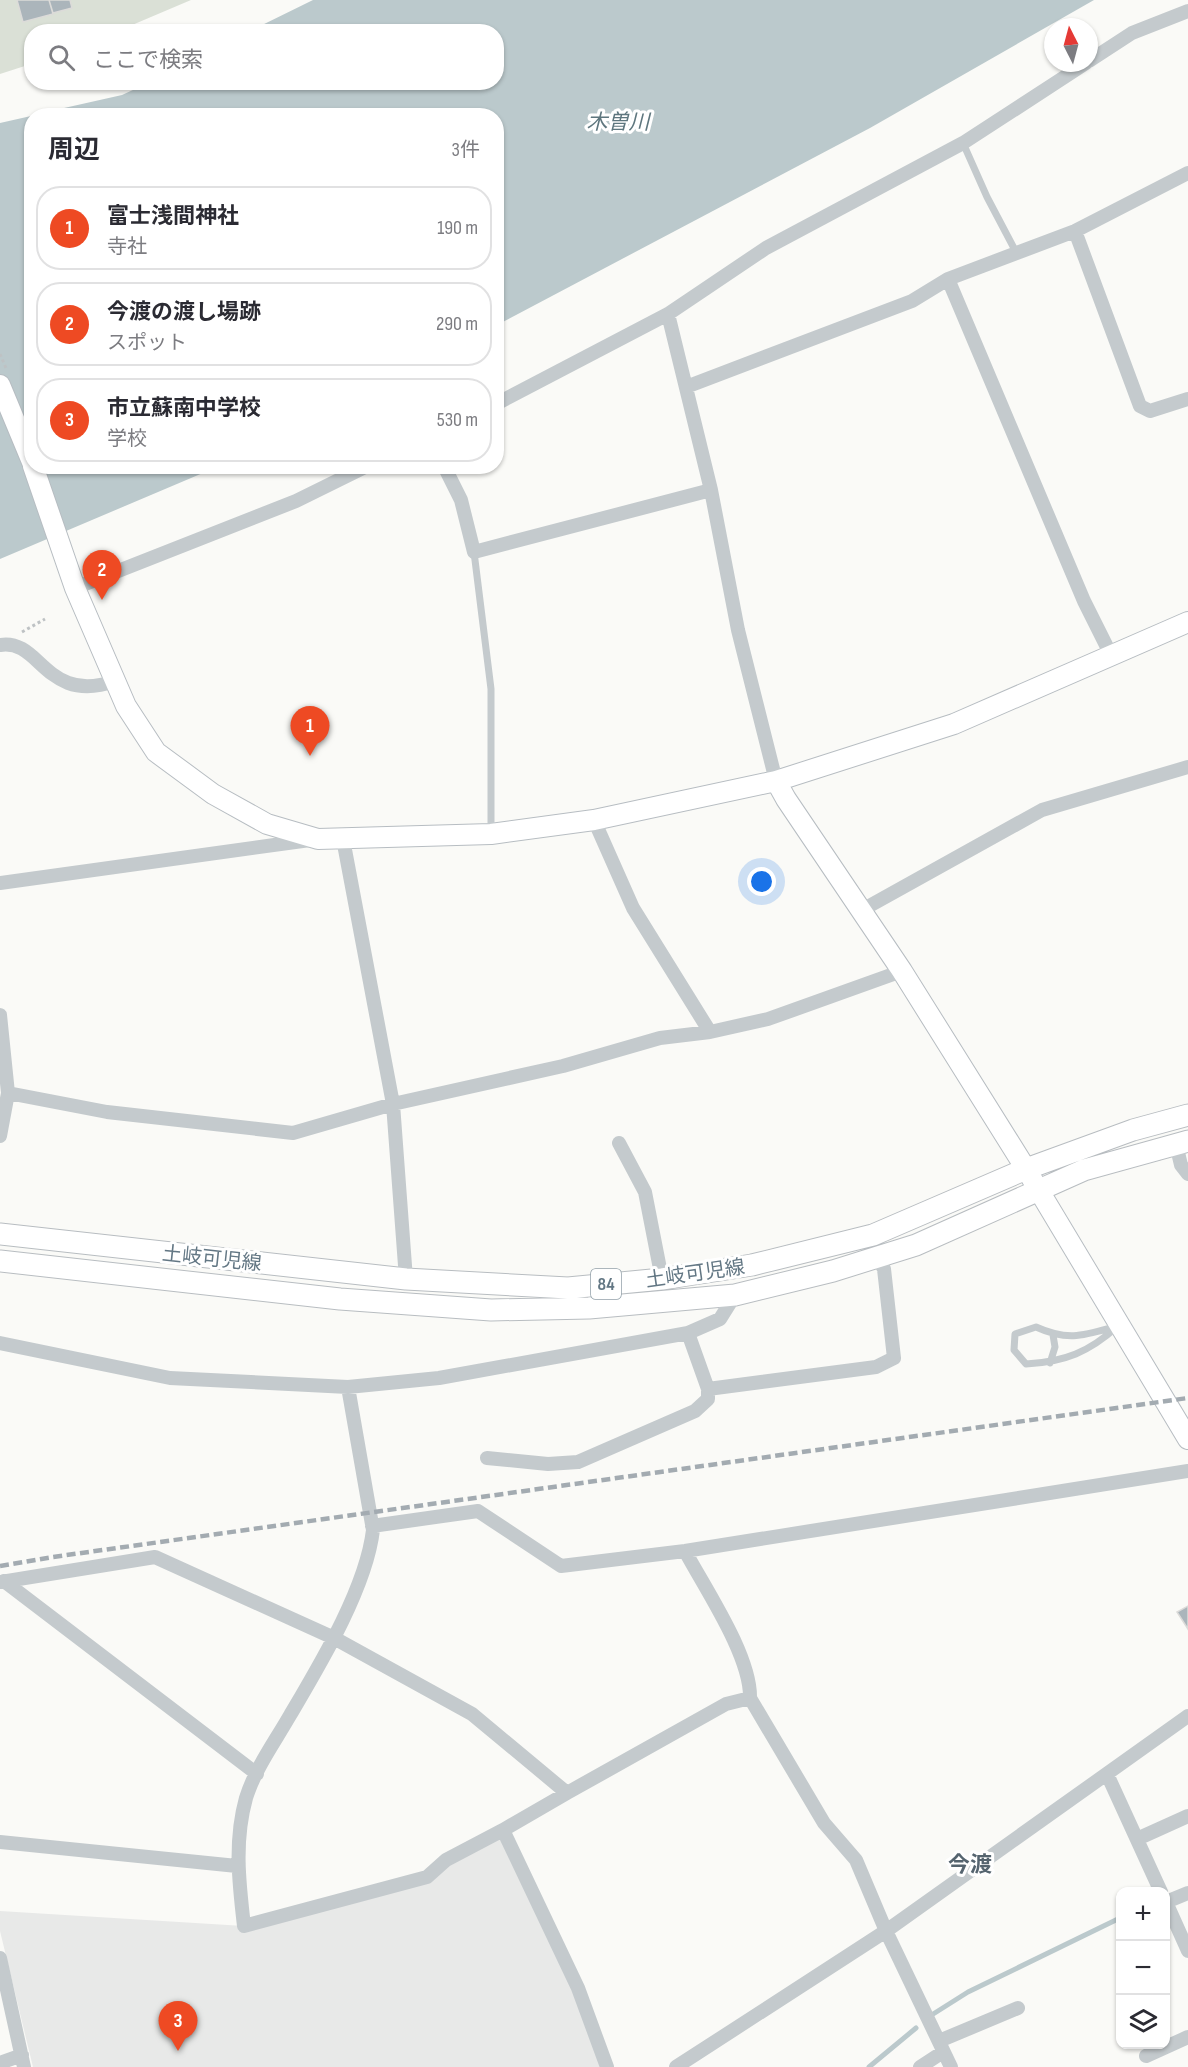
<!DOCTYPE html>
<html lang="ja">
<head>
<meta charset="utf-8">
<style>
	:root { --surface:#fff; --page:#f7f7f7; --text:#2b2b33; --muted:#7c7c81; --line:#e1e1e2; --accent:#ee4a23 }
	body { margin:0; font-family:"Sofia Sans Condensed","Noto Sans JP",sans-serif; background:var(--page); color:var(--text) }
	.controls { position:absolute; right:18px; bottom:18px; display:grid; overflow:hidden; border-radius:12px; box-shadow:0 2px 4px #0004 }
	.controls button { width:54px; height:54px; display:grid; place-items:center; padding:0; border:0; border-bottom:2px solid var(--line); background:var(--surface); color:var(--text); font:30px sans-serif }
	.compass { position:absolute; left:1044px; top:18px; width:54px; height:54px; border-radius:50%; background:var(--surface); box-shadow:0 2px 4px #0004; rotate:354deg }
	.you { position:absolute; left:762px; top:882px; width:21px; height:21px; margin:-15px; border:4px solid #fff; border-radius:50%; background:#1a73e8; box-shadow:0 0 0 9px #1a73e833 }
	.badge { display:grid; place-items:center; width:39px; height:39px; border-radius:50%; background:var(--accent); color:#fff; font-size:20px; font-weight:700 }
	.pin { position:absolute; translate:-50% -50px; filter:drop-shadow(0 2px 3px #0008) }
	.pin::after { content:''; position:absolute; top:32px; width:21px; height:18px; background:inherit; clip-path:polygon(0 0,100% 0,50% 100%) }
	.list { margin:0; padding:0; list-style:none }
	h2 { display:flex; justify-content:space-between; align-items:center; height:78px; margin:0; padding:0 24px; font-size:26px }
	h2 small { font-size:20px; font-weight:400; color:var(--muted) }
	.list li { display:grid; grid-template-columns:39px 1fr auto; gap:18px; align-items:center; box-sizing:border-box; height:84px; margin:0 12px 12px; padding:0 12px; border:2px solid var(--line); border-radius:24px }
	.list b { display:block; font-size:22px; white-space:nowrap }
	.list p { margin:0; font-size:20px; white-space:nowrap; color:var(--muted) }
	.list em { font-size:20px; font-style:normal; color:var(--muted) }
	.icon { flex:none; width:33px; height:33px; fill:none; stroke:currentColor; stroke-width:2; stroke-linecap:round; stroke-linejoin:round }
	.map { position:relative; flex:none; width:1188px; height:2067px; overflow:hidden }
	.search { position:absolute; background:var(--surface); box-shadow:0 2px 4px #0004; left:24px; top:24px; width:480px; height:66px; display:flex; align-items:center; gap:15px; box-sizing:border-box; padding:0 21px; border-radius:24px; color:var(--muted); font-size:22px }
	.panel { position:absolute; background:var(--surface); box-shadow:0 2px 4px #0004; left:24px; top:108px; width:480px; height:366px; border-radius:24px }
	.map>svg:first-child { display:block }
</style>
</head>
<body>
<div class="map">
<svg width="1188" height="2067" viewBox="0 0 1188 2067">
	<rect width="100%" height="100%" fill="#fafaf7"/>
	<!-- built -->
	<path fill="#e8e9e8" d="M503,1830L607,2067H33L0,1931V1911L244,1926L427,1877Z"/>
	<!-- green -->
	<path fill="#dae0d6" d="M0,0H191L118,31L32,32L31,64L0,74Z"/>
	<!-- water -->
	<path fill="#bbc9cc" d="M313,0H1094L870,128L497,325L496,116L33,115L122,95L148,83L496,82V32L250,31Z
		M31,116L32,466L217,467L0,559V123Z"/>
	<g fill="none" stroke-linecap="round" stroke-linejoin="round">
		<!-- stream -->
		<path stroke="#bbc9cc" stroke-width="5" d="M930,2016L968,1992L1120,1918
			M869,2067L916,2028"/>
	</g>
	<!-- building -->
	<path fill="#abb5bb" stroke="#dcdbd9" stroke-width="1.5" d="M17,0H49L53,14L23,22Z
		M49,0H70L72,8L53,13Z
		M1188,1606V1629L1177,1612Z"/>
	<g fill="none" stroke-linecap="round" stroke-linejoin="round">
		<defs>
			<path id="secondary" d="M0,385L32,462
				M33,466L75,588L126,706L156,752L213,794L267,824L318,839L491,834L594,820L776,781L954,724L1188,622
				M776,781L786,799L902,971L1026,1169L1188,1439"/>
			<path id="primary" d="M0,1234L406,1279L568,1288L662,1279L752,1265L873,1235L1026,1169L1133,1130L1188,1115
				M0,1261L340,1299L491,1310L589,1308L735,1295L833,1271L916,1245L1084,1170L1188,1141"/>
		</defs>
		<!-- secondary casing -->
		<use href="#secondary" stroke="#b7bdc2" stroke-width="22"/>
		<!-- primary casing -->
		<use href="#primary" stroke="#b8bdc1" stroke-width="23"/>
		<!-- path -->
		<path stroke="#bec2c4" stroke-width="3" stroke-dasharray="3 3" stroke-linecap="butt" d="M0,354L6,368
			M22,632L45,619"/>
		<!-- lane -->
		<path stroke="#c4cacd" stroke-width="7" d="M963,143L987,197L1016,252
			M474,552L491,689V833
			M1118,1326C1089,1352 1065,1362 1026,1364L1014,1350L1015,1334L1036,1327C1069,1342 1085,1335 1118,1326Z
			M1050,1363L1055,1347L1053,1335"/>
		<!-- street -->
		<path stroke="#c4cacd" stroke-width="14" d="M1089,61L1132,33L1188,11
			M1075,231L1140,406L1150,411L1188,399
			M948,279L1084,601L1111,655
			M668,314L711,490L738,630L776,781
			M686,387L912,301L948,279L1075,231L1188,173
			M496,404L668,314L766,248L963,143L1086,63
			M444,466L461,500L474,552L711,490
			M75,588L296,501L367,466
			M0,645C41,638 45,705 115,681
			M594,820L633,908L710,1032
			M343,839L393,1104L406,1279
			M0,883L310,840
			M862,910L1042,810L1188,767
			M0,1015L8,1093L0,1136
			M8,1093L107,1112L293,1133L393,1104L563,1066L660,1038L710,1032L768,1019L902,971
			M619,1143L645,1192L662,1279
			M1176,1144L1181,1165L1188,1174
			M0,1343L170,1378L348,1387L439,1378L688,1333L720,1319L735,1295
			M348,1387L373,1530C366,1589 319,1666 289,1717C274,1743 255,1769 246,1798C234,1841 239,1883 244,1926L427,1877L446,1860L503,1830L578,1988L607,2067
			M708,1389L876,1367L894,1358L884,1269L877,1257
			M487,1458L548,1464L578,1462L695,1411L708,1399V1389L688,1333
			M372,1526L478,1511L561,1566L685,1551L1188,1471
			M685,1551C706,1590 751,1656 750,1698L824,1823L856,1860L886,1931L951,2067
			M4,1581L257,1774
			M0,1582L155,1557L334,1638L472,1714L567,1793L726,1704L750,1698
			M1107,1774L1161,1892
			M503,1830L567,1793
			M1137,1839L1188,1816
			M0,1842L237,1866
			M1166,1902L1188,1951
			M1166,1902L1188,1893
			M0,1958L24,2067
			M939,2041L1018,2008
			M1146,2056L1188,2037
			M0,2063L22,2055
			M676,2067L886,1931L1188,1716
			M920,2067L943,2052"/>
		<!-- secondary -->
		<use href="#secondary" stroke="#fff" stroke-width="20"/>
		<!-- primary -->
		<use href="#primary" stroke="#fff" stroke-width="21"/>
		<!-- rail -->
		<path stroke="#a3abb1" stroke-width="4.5" stroke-dasharray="9 4.5" stroke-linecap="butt" d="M0,1566L53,1557L1188,1398"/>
	</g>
	<g text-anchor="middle" stroke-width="6" stroke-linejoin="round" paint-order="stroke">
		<!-- shield labels -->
		<rect fill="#fff" stroke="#92a0a9" stroke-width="1.5" x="591" y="1269" width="30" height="30" rx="4.5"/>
		<g font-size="18" font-weight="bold" fill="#637784">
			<text x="606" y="1290">84</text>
		</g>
		<!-- street labels -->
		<g font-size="20" fill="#637784" stroke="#fff">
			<text transform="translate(212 1258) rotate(6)" y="7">土岐可児線</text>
			<text transform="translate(695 1273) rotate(-8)" y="7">土岐可児線</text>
		</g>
		<!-- water labels -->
		<g font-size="21" font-style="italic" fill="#5e767e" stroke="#fff">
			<text x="618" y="129">木曽川</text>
		</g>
		<!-- quarter labels -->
		<g font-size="22" font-weight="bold" fill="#55646f" stroke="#fff">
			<text x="970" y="1872">今渡</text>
		</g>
	</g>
</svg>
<div class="controls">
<button>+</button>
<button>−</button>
<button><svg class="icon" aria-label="layers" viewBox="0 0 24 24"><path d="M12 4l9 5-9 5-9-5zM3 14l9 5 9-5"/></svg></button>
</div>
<svg class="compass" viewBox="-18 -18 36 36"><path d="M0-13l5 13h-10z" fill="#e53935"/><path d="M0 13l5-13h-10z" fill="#7c7c81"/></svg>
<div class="you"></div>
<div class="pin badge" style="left:310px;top:756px">1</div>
<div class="pin badge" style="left:102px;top:600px">2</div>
<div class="pin badge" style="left:178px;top:2051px">3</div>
<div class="search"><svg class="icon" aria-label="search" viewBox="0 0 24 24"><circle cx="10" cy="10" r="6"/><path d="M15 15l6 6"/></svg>ここで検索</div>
<section class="panel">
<h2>周辺<small>3件</small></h2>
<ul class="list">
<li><span class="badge">1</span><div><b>富士浅間神社</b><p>寺社</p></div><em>190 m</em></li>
<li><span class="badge">2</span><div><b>今渡の渡し場跡</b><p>スポット</p></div><em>290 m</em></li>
<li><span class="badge">3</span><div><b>市立蘇南中学校</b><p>学校</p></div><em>530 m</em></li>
</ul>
</section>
</div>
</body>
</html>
